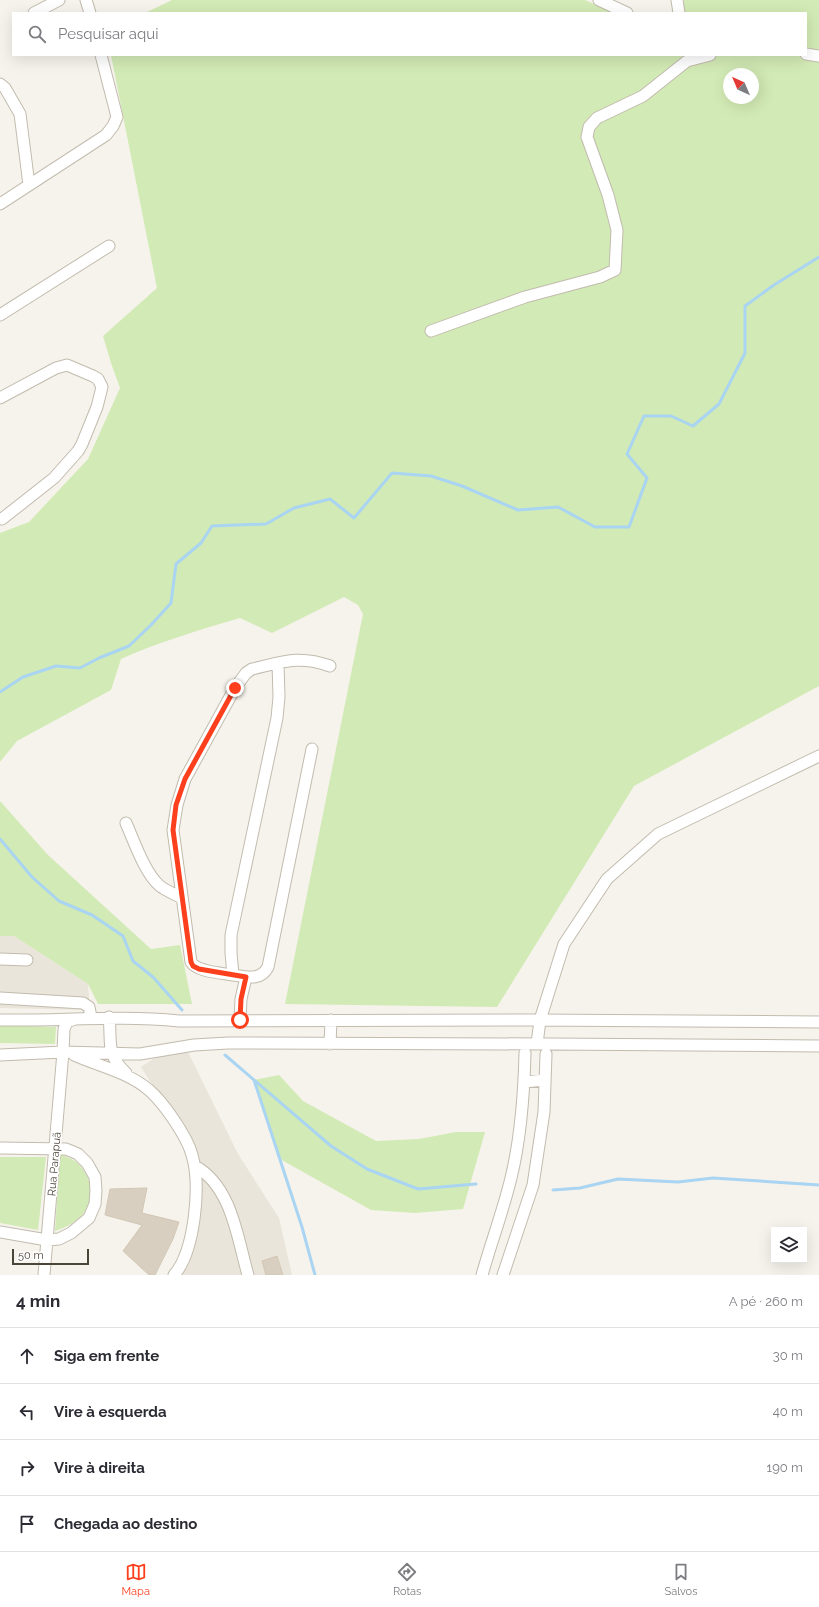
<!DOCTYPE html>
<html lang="pt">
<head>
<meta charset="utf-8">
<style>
	:root { --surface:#fff; --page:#f2f2f3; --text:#2b2b33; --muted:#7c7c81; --line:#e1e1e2; --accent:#fc3f1d }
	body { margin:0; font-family:Raleway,sans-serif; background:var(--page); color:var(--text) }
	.controls { position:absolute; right:12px; bottom:12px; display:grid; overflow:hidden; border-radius:0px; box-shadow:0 4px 16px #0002 }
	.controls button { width:36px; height:36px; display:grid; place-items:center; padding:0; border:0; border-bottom:1px solid var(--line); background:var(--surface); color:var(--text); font:20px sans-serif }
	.compass { position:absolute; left:723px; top:68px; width:36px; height:36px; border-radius:50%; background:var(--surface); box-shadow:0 4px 16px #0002; rotate:316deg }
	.scale { position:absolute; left:12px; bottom:10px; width:77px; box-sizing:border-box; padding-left:4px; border:2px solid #4b4439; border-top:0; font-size:11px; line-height:14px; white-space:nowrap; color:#4b4439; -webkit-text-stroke:3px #fff; paint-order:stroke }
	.stop { position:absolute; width:12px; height:12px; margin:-9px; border:3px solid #fc3f1d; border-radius:50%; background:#fff }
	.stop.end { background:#fc3f1d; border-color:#fff; box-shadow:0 1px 4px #0008 }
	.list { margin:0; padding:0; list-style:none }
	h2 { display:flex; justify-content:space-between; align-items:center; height:52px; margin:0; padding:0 16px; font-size:17px }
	h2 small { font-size:13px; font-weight:400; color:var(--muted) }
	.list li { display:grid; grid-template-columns:26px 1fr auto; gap:12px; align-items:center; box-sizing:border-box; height:56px; padding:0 16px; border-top:1px solid var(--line) }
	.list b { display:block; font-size:15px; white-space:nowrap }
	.list em { font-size:13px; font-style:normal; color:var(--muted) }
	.icon { flex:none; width:22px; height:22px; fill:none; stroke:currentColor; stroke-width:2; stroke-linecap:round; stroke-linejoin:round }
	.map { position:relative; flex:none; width:819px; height:1275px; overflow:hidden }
	.search { position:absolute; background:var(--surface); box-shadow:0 4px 16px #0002; left:12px; right:12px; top:12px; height:44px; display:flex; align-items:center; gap:10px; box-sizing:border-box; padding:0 14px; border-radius:0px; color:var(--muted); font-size:15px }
	.sheet { height:276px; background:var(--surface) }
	nav { display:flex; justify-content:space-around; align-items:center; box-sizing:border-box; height:56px; border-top:1px solid var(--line); background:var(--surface); font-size:11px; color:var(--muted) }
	nav a { display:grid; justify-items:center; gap:2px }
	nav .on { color:var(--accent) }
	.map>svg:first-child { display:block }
</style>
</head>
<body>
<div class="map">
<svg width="819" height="1275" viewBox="0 0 819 1275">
	<rect width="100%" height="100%" fill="#f6f3ec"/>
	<!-- residential -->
	<path fill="#eae5da" d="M0,936H14L88,984L90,1010L0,1008Z
		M188,1052L238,1154L279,1218L292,1275H177L192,1239L195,1153L141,1067L156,1057Z"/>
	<!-- green -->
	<path fill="#d2eab5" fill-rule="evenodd" d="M172,0H585L615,13H145Z
		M684,0H819V686L634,786L497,1007L285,1004L363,614L358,605L344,597L272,633L240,618C199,630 159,642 121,659L111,690L17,741L0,762V533L29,522L88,459L120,388L111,363L103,336L157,288L111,55H806V13H684ZM729,74H753V98H729Z
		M0,801L48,855L151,949L180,945L192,1004H98L88,984L14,936H0Z
		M0,1025L56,1027L55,1044L0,1043Z
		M279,1075L303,1101L376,1141L419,1139L456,1132H485L463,1209L415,1213L371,1210L280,1159L254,1080Z
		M60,1154C65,1156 70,1158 75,1161C80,1164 85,1172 88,1178C100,1204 79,1224 55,1231Z
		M0,1157H46L38,1230L0,1223Z"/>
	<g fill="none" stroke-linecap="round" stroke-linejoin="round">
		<!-- stream -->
		<path stroke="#a9d4f2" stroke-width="3" d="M0,692L23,677L56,666L80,668L99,658L129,646L151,625L171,603L176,564L201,543L212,526L266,524L294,508L330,499L354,518L392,473L431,476L462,486L518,510L558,507L595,527H629L647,478L627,454L644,416H671L693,426L719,404L745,353V306L774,285L819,257
			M0,839L32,877L59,901L92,915L123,936L133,961L153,977L182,1010
			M225,1055L331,1146L367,1169L418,1189L476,1184
			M254,1080L302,1227L315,1275
			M553,1190L580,1188L618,1179L678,1182L713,1178L819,1185"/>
	</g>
	<!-- building -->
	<path fill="#d8cfc1" stroke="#d3c7b4" d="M147,1188L142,1213L179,1222L173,1239L155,1275H149L123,1251L142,1225L105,1215L110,1189Z
		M277,1256L283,1275H266L262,1261Z"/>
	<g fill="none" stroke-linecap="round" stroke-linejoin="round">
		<defs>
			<path id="minor" d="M86,0L90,13
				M599,0L627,13
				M677,0L679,13
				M34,13L59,0
				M806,54L819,56
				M0,84L5,88L20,114L29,185
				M0,204L106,135L113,126L117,117L101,55
				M0,315L109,246
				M431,331L525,297L600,277L615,270L617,230L608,195L587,137L589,127L597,118L643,96L687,61L710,55
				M0,398L56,368L67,365L93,376L98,379L102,387L97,407L82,444L78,451L54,478L2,519
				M278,663L279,697L277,718L231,935V953L233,975C247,977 261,981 268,967L312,749
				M126,823C134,841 145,874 160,886C166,891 175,894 182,898
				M0,959L27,960
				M233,975C222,973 197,972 191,962L173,830L177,805L185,779L235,688L246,673L252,669C283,662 299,655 330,666
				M0,998L83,1003L89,1007L91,1017
				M109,1017C112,1043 105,1053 126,1073
				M0,1020C60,1021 119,1015 179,1021L534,1020L819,1022
				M240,1020L241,999L246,977
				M330,1044L331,1020
				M537,1044L540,1020L564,944L607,879L658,834L819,756
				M0,1055L63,1052L140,1054L194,1045L228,1043L549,1044L819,1046
				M74,1055C99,1066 128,1072 149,1090C163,1102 187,1136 192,1155C201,1185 195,1251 174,1275
				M524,1082L545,1080
				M0,1148L66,1149L78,1154L87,1163L95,1177L96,1190L95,1204L89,1218L71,1233L59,1239L47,1240L0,1232
				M195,1166C232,1187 237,1237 248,1275
				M44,1275L63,1052L64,1029L67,1022L75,1019
				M482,1275C491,1243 503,1211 511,1178C521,1137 524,1095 525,1053
				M503,1275L533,1185L544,1112L546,1054"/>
		</defs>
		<!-- minor casing -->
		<use href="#minor" stroke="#c2bbae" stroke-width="13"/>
		<!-- minor -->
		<use href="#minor" stroke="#fff" stroke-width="11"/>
	</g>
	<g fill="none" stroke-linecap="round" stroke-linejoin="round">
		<!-- route -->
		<path stroke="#fc3f1d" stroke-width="5" d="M235,688L185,779L176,805L173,830L191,962L193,966L199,969L246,977L241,999L240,1020"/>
	</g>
	<g text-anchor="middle" stroke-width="3.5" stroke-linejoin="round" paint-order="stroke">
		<!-- street labels -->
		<g font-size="11" fill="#4b4439" stroke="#fff">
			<text transform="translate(54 1164) rotate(-85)" y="4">Rua Parapuã</text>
		</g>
	</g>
</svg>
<div class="controls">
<button><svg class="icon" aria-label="layers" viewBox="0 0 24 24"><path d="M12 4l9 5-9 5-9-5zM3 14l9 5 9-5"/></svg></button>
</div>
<svg class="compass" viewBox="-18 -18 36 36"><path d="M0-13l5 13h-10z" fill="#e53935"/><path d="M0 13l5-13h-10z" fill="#7c7c81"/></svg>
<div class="scale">50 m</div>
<div class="stop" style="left:240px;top:1020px"></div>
<div class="stop end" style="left:235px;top:688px"></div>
<div class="search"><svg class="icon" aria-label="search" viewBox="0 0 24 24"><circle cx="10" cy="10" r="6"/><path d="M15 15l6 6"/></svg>Pesquisar aqui</div>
</div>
<section class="sheet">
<h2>4 min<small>A pé · 260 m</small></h2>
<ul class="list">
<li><svg class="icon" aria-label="ahead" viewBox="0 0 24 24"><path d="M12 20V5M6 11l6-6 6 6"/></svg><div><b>Siga em frente</b></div><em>30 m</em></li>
<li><svg class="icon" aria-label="left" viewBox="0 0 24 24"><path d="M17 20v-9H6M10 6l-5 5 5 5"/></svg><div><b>Vire à esquerda</b></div><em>40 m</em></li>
<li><svg class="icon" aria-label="right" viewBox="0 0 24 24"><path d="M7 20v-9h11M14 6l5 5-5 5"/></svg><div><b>Vire à direita</b></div><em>190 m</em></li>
<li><svg class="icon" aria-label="arrive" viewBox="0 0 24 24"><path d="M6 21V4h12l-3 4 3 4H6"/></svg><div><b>Chegada ao destino</b></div></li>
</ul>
</section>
<nav>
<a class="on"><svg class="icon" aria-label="map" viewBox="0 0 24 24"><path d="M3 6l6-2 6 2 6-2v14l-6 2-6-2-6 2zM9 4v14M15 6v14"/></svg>Mapa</a>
<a><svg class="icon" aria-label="directions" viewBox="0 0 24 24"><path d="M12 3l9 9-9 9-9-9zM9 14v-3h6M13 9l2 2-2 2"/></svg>Rotas</a>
<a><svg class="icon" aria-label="saved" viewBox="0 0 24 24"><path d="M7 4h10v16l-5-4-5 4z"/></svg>Salvos</a>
</nav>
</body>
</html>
